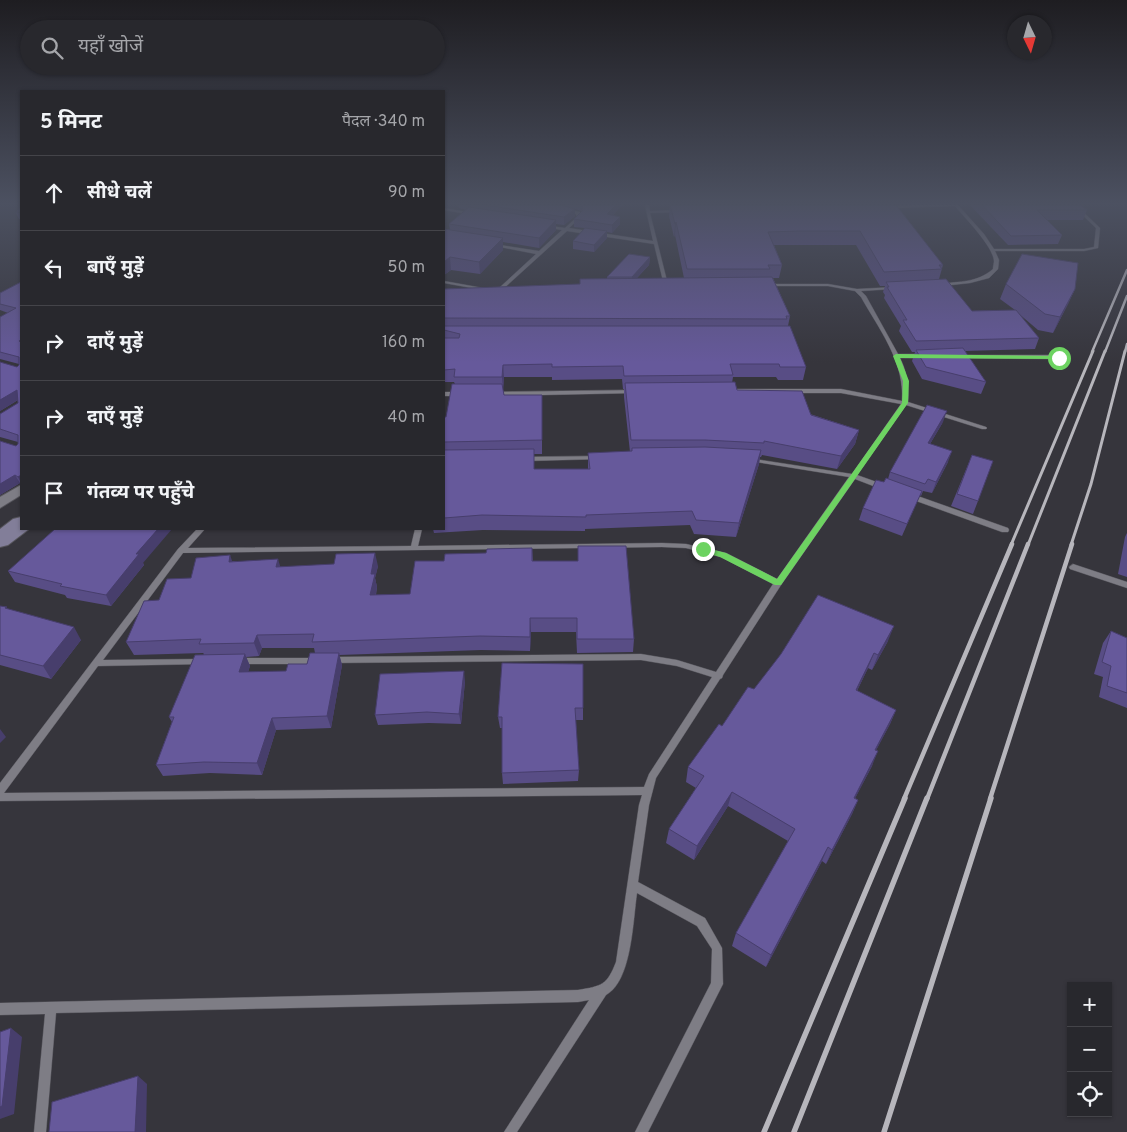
<!DOCTYPE html>
<html lang="hi">
<head>
<meta charset="utf-8">
<style>
	:root { --surface:#28282d; --page:#343439; --text:#f1f3f6; --muted:#a5a6aa; --line:#444449 }
	body { margin:0; font-family:Overpass,"Noto Sans Devanagari",sans-serif; background:var(--page); color:var(--text) }
	.controls { position:absolute; right:15px; bottom:15px; display:grid; overflow:hidden; border-radius:0px; box-shadow:0 1px 4px #0004 }
	.controls button { width:45px; height:45px; display:grid; place-items:center; padding:0; border:0; border-bottom:1px solid var(--line); background:var(--surface); color:var(--text); font:25px sans-serif }
	.compass { position:absolute; left:1007px; top:15px; width:45px; height:45px; border-radius:50%; background:var(--surface); box-shadow:0 1px 4px #0004; rotate:175deg }
	.stop { position:absolute; width:15px; height:15px; margin:-11px; border:4px solid #6dd361; border-radius:50%; background:#fff }
	.stop.end { background:#6dd361; border-color:#fff; box-shadow:0 1px 5px #0008 }
	.list { margin:0; padding:0; list-style:none }
	h2 { display:flex; justify-content:space-between; align-items:center; height:65px; margin:0; padding:0 20px; font-size:21px }
	h2 small { font-size:16px; font-weight:400; color:var(--muted) }
	.list li { display:grid; grid-template-columns:32px 1fr auto; gap:15px; align-items:center; box-sizing:border-box; height:75px; padding:0 20px; border-top:1px solid var(--line) }
	.list b { display:block; font-size:19px; white-space:nowrap }
	.list em { font-size:16px; font-style:normal; color:var(--muted) }
	.icon { flex:none; width:28px; height:28px; fill:none; stroke:currentColor; stroke-width:2; stroke-linecap:round; stroke-linejoin:round }
	.map { position:relative; flex:none; width:1127px; height:1132px; overflow:hidden }
	.search { position:absolute; background:var(--surface); box-shadow:0 1px 4px #0004; left:20px; top:20px; width:425px; height:55px; display:flex; align-items:center; gap:12px; box-sizing:border-box; padding:0 18px; border-radius:28px; color:var(--muted); font-size:19px }
	.panel { position:absolute; background:var(--surface); box-shadow:0 1px 4px #0004; left:20px; top:90px; width:425px; height:440px; border-radius:0px }
	.map>svg:first-child { display:block }
</style>
</head>
<body>
<div class="map">
<svg width="1127" height="1132" viewBox="0 0 1127 1132">
	<rect width="100%" height="100%" fill="#36353c"/>
	<g fill="none" stroke-linecap="round" stroke-linejoin="round">
		<defs>
			<path id="service" d="M645,205H649L650,211L679,210L681,211L679,212L650,213L668,285V286L664,285L654,244L567,231L502,290L498,289L536,254L495,246H493V244L539,251L562,230L544,227V225L565,228L577,217L576,214L563,211V210L565,209L580,212L581,217L569,228L653,241Z
				M916,205H958L984,234L994,249H1084L1094,247L1096,228L1072,205H1076L1100,228L1098,248L1084,251H995L999,260L998,269L989,278L970,283L942,286L940,285V284C960,281 977,283 993,269C993,266 994,263 994,261C993,246 965,218 955,206L888,208L886,207L888,206Z
				M444,208L473,213L475,214L473,215L444,210Z
				M444,281L483,288L485,289L483,290L444,283Z
				M765,284H828L857,289L895,287V289H893L861,291L866,296L898,354H922L925,356L922,358H900C907,372 909,386 908,402L986,427L987,428L986,429H982L906,405L857,475L885,485L886,487L885,489H881L855,479L781,585L723,675L722,678L720,679L656,778L649,805L638,882L705,918L722,948L723,984L648,1132H635L711,983L712,949L697,926L637,893C633,920 632,981 606,995L517,1132H504L589,1000L578,1002L56,1013L46,1132H34L45,1014L0,1015V1003L578,990C602,986 607,985 616,962L639,805L642,795L0,801V783L178,549L197,529H205L188,548L411,546L415,529H422L418,546L662,543L686,544L726,553L777,579L849,477L750,461L747,459L748,458L852,474L901,404L841,393H736L733,391L736,389H841L902,401C905,362 879,329 861,297L855,291L828,286H767L765,285ZM662,547L686,548L721,557L773,584L716,672L677,660L641,654L331,657L328,658L327,660L328,662L331,663L641,660L677,666L712,677L649,774L644,787L4,793L98,666L205,664L206,662L205,660L202,659L103,660L183,553Z
				M958,355H1059L1062,357L1059,359L956,358L955,357Z
				M634,390L637,392L636,393L493,396L490,394L493,392Z
				M444,392H459L462,394L459,396H444Z
				M599,456L601,457L602,458L601,459L525,461L522,459L525,457Z
				M908,494H912L1008,528L1009,530L1008,532H1002L908,498L907,496Z
				M1073,564L1127,582V588L1070,569L1069,567Z
				M239,658H317L320,659L321,661L320,663L317,664H239L236,663L235,661L236,659Z"/>
			<path id="minor" d="M21,485V495L0,508V497Z"/>
			<path id="secondary" d="M21,517V529H29L8,545L0,547V529L13,519Z"/>
		</defs>
		<!-- service casing -->
		<use href="#service" stroke="#55545b" stroke-width="1"/>
		<!-- minor casing -->
		<use href="#minor" stroke="#55545b" stroke-width="2"/>
		<!-- secondary casing -->
		<use href="#secondary" stroke="#55545b" stroke-width="2"/>
		<!-- service -->
		<use href="#service" fill="#7e7d85" fill-rule="evenodd"/>
		<!-- minor -->
		<use href="#minor" fill="#7e7d85" fill-rule="evenodd"/>
		<!-- secondary -->
		<use href="#secondary" fill="#827e99" fill-rule="evenodd"/>
		<!-- rail-far3 -->
		<path stroke="#b7b6bc" stroke-width="2.5" d="M1092,352L1127,270
			M1105,352L1127,296
			M1125,352L1127,344"/>
		<!-- rail-far2 -->
		<path stroke="#b7b6bc" stroke-width="3" d="M1011,545L1093,351
			M1028,545L1105,351
			M1071,545L1091,484L1125,351"/>
		<!-- rail-far1 -->
		<path stroke="#b7b6bc" stroke-width="4.5" d="M904,799L1012,544
			M927,799L1028,544
			M990,799L1072,544"/>
		<!-- rail -->
		<path stroke="#b7b6bc" stroke-width="5.5" d="M764,1132L905,798
			M794,1132L927,798
			M884,1132L991,798"/>
	</g>
	<!-- wall -->
	<path fill="#584d85" fill-rule="evenodd" d="M458,205H622L613,215L620,217V224L612,233L607,232V238L594,252L573,249V241L585,228L574,227V219L581,212V211L575,209V216L564,225L556,224V230L539,248L503,242V250L480,274L451,270L444,275V229L450,230L449,224L466,210L459,208Z
		M670,205H896L943,265L939,279L972,311L1015,310L1000,299L1006,284L1075,289L1068,304L1053,333L1038,330L1018,313L1039,338L1035,349L964,351L986,382L981,394L922,379L912,361L915,352H912L899,331L901,326L884,298L885,295L883,292L885,286H880L856,245H774L782,265L779,278H773L790,316L788,326L806,367L803,380H778L776,377H733L732,383L737,390L859,430L855,444L837,469L762,455L761,457H760L759,464L736,537L694,534L690,525L585,529V531L483,530L434,533L433,529H444V417H446L455,384L454,382H444V289L580,284L607,279V277L650,257L649,265L637,278H684L675,235L674,237L669,216ZM504,377H552V380L622,379L623,389H624V397L630,452L588,453V469H534V454H542V395H504L503,390Z
		M970,205H1080L1087,210L1083,220H1047L1062,235L1058,244L1008,245Z
		M21,206V219H19L16,213Z
		M21,282V484L20,483L0,495V441L16,446L18,444V442L0,437V414L18,403V400L0,411L17,367L19,365V364L0,359V317L8,313L0,310V293Z
		M943,422L930,444L948,462L932,493L923,491L921,496L920,495L902,536L859,520L863,508L884,482L888,479L890,472Z
		M972,455L978,501L973,514L951,506Z
		M1127,533V577L1118,574L1125,537Z
		M532,548L533,561L634,639L633,652L577,653L576,632H531L530,651L481,650L339,655L342,665L331,728L276,730L262,775L210,773L163,776L156,765L172,722L169,717L204,654L203,653L134,655L126,642L159,600L233,561L280,567L378,566L375,578L377,587L376,595L410,594L444,561L486,553ZM262,648H314L315,653L307,664L286,671L248,672L250,666L246,657L259,656Z
		M143,563L144,565L111,606L67,598L65,595L15,582L8,571Z
		M0,606L81,640L51,679L0,665Z
		M1111,631L1127,638V708L1099,697L1103,677L1094,674L1103,643Z
		M888,641L872,670L868,668L857,691L896,710L890,724L876,750L872,766L855,798L858,800L852,814L826,864L822,861L766,967L732,946L736,933L788,841L728,806L694,860L666,843L669,829L696,788L686,782L688,767L722,726L754,689Z
		M502,663L583,708V720H575L579,770L578,781L503,784L502,773V728H500L498,717Z
		M465,681L461,724L429,723L378,725L375,715Z"/>
	<!-- shaded-wall -->
	<path fill="#473e6c" d="M616,205H622L607,222V214Z
		M575,209V216L564,225V217Z
		M620,217V224L612,233V225Z
		M556,220V230L539,248V238Z
		M676,222L675,235L674,237L675,224Z
		M607,231V238L594,252V245Z
		M503,238V250L480,274L479,262Z
		M450,257L451,270L444,275V262Z
		M650,257L649,265L631,284L632,277Z
		M1075,289L1068,304L1053,333L1060,317Z
		M503,365L504,377L503,390L502,377Z
		M17,390L21,398L0,411V400Z
		M947,411L943,422L924,454L928,443Z
		M859,430L855,444L837,469L841,456Z
		M761,450L759,464L736,537L739,523Z
		M952,451L948,462L932,493L936,482Z
		M15,475L20,483L0,495V484Z
		M21,475V483L18,477Z
		M158,529H172L143,563L144,565L111,606L106,595L136,554Z
		M375,553L378,566L375,578L377,587L373,609L370,595L371,574Z
		M230,555L235,569L229,562Z
		M278,559L282,572L276,567Z
		M530,618L531,632L530,651Z
		M894,626L888,641L872,670L878,655Z
		M74,627L81,640L51,679L43,666Z
		M257,635L262,648L259,656L254,643Z
		M339,653L342,665L331,728L327,716Z
		M874,653L868,668L850,705L856,690Z
		M245,654L250,666L244,684L239,672Z
		M464,671L465,681L461,724L459,714Z
		M896,710L890,724L869,764L875,750Z
		M272,718L276,730L262,775L257,763Z
		M0,729L6,737L0,743Z
		M878,751L872,766L848,812L854,798Z
		M732,792L728,806L694,860L697,846Z
		M858,800L852,814L826,864L832,850Z
		M828,847L822,861L766,967L771,955Z
		M11,1028L22,1037L14,1114L0,1119V1107Z
		M138,1076L147,1084L146,1132H135Z"/>
	<!-- building -->
	<path fill="#66599b" stroke="#473e6c" d="M485,205H561L575,209L564,217Z
		M582,205H616L607,214L620,217L612,225L574,219L582,211Z
		M670,205H896L943,265H939L942,269L884,272L860,231H799L768,232L782,265H768L770,269H687L676,222L675,224Z
		M982,205H1080L1087,210H1037L1062,235L1011,236Z
		M21,206V212L16,213Z
		M469,207L556,220L539,238L449,224Z
		M585,228L607,231L594,245L573,241Z
		M444,229L503,238L479,262L450,257L444,262Z
		M629,254L650,257L632,277H607Z
		M1022,254L1078,263L1075,289L1060,317L1045,314L1006,284Z
		M772,277L790,316H786L787,319L444,318V289L580,284V279Z
		M946,279L972,311L1016,310L1039,338L916,341L903,320H907L887,287H889L886,282Z
		M21,282V340L19,341L21,342V475L18,477L15,475L0,484V441L16,446L18,444V435L0,429V414L18,403L17,390L0,400V362L17,367L19,365V357L0,352V317L16,308L0,304V293Z
		M444,326H790L806,367H780L779,364H730L733,375L624,376L623,366L552,367V364L503,365L502,377H454L455,369L444,370V338H459L460,334L444,330Z
		M963,348L986,382L926,367L916,350Z
		M735,382L737,390L802,391L811,415L859,430L841,456L764,441V443L705,440H631L625,383Z
		M452,384H502L504,395H542V440L444,442V417H446Z
		M927,405L947,411L928,443L952,451L936,482L928,479L925,484L890,472Z
		M705,447L761,450L739,523L696,520L692,511L586,515V517L482,515L444,518V450L534,449V469H590L588,453L632,451V448Z
		M972,455L993,461L978,501L957,494Z
		M886,478L922,491L907,524L863,508L876,480L884,482Z
		M55,529H158L136,554H139L106,595L60,586L62,584L8,571Z
		M578,546H626L634,639H577V618H530V637L480,636L312,642L314,634L257,635L254,643L199,644L201,639L126,642L144,601L159,600L167,579L191,578L196,558L230,555L229,562L278,559L276,567L334,564L336,554L375,553L371,574H375L370,595L410,594L415,561H444L445,554L486,553L487,549L532,548V561H578Z
		M818,595L894,626L878,655L874,653L856,690L896,710L875,750L878,751L854,798L858,800L832,850L828,847L771,955L736,933L795,829L732,792L697,846L669,829L704,776L688,767L719,724L722,726L748,687L754,689L781,654Z
		M0,606L7,607L5,608L74,627L43,666L0,655Z
		M1111,631L1127,638V693L1107,686L1111,666L1102,662Z
		M310,653H339L327,716L272,718L257,763L204,762L156,765L174,717H169L195,655L245,654L239,672L286,671L288,664H307Z
		M502,663L583,664V708H575L579,770L502,773V717H498Z
		M464,671L459,714L427,712L375,715L380,674Z
		M11,1028L2,1106L0,1107V1032Z
		M138,1076L135,1132H49L52,1102Z"/>
	<!-- sky -->
	<linearGradient id="sky" x2="0" y2="1"><stop stop-color="#1e1d21"/><stop offset="0.56" stop-color="#4c5161"/><stop offset="1" stop-color="#4c5161" stop-opacity="0"/></linearGradient>
	<rect width="1127" height="363" fill="url(#sky)"/>
	<!-- route -->
	<path fill="#6dd361" d="M896,354L1059,356L1062,358L1059,359L900,358L909,381L908,403L781,585H775L720,557L700,551V547H703L726,553L777,579L902,403L903,381L893,356Z"/>
</svg>
<div class="controls">
<button>+</button>
<button>−</button>
<button><svg class="icon" aria-label="locate" viewBox="0 0 24 24"><circle cx="12" cy="12" r="6"/><path d="M12 2v4M12 18v4M2 12h4M18 12h4"/></svg></button>
</div>
<svg class="compass" viewBox="-18 -18 36 36"><path d="M0-13l5 13h-10z" fill="#e53935"/><path d="M0 13l5-13h-10z" fill="#a5a6aa"/></svg>
<div class="stop" style="left:1059px;top:358px"></div>
<div class="stop end" style="left:703px;top:549px"></div>
<div class="search"><svg class="icon" aria-label="search" viewBox="0 0 24 24"><circle cx="10" cy="10" r="6"/><path d="M15 15l6 6"/></svg>यहाँ खोजें</div>
<section class="panel">
<h2>5 मिनट<small>पैदल · 340 m</small></h2>
<ul class="list">
<li><svg class="icon" aria-label="ahead" viewBox="0 0 24 24"><path d="M12 20V5M6 11l6-6 6 6"/></svg><div><b>सीधे चलें</b></div><em>90 m</em></li>
<li><svg class="icon" aria-label="left" viewBox="0 0 24 24"><path d="M17 20v-9H6M10 6l-5 5 5 5"/></svg><div><b>बाएँ मुड़ें</b></div><em>50 m</em></li>
<li><svg class="icon" aria-label="right" viewBox="0 0 24 24"><path d="M7 20v-9h11M14 6l5 5-5 5"/></svg><div><b>दाएँ मुड़ें</b></div><em>160 m</em></li>
<li><svg class="icon" aria-label="right" viewBox="0 0 24 24"><path d="M7 20v-9h11M14 6l5 5-5 5"/></svg><div><b>दाएँ मुड़ें</b></div><em>40 m</em></li>
<li><svg class="icon" aria-label="arrive" viewBox="0 0 24 24"><path d="M6 21V4h12l-3 4 3 4H6"/></svg><div><b>गंतव्य पर पहुँचे</b></div></li>
</ul>
</section>
</div>
</body>
</html>
